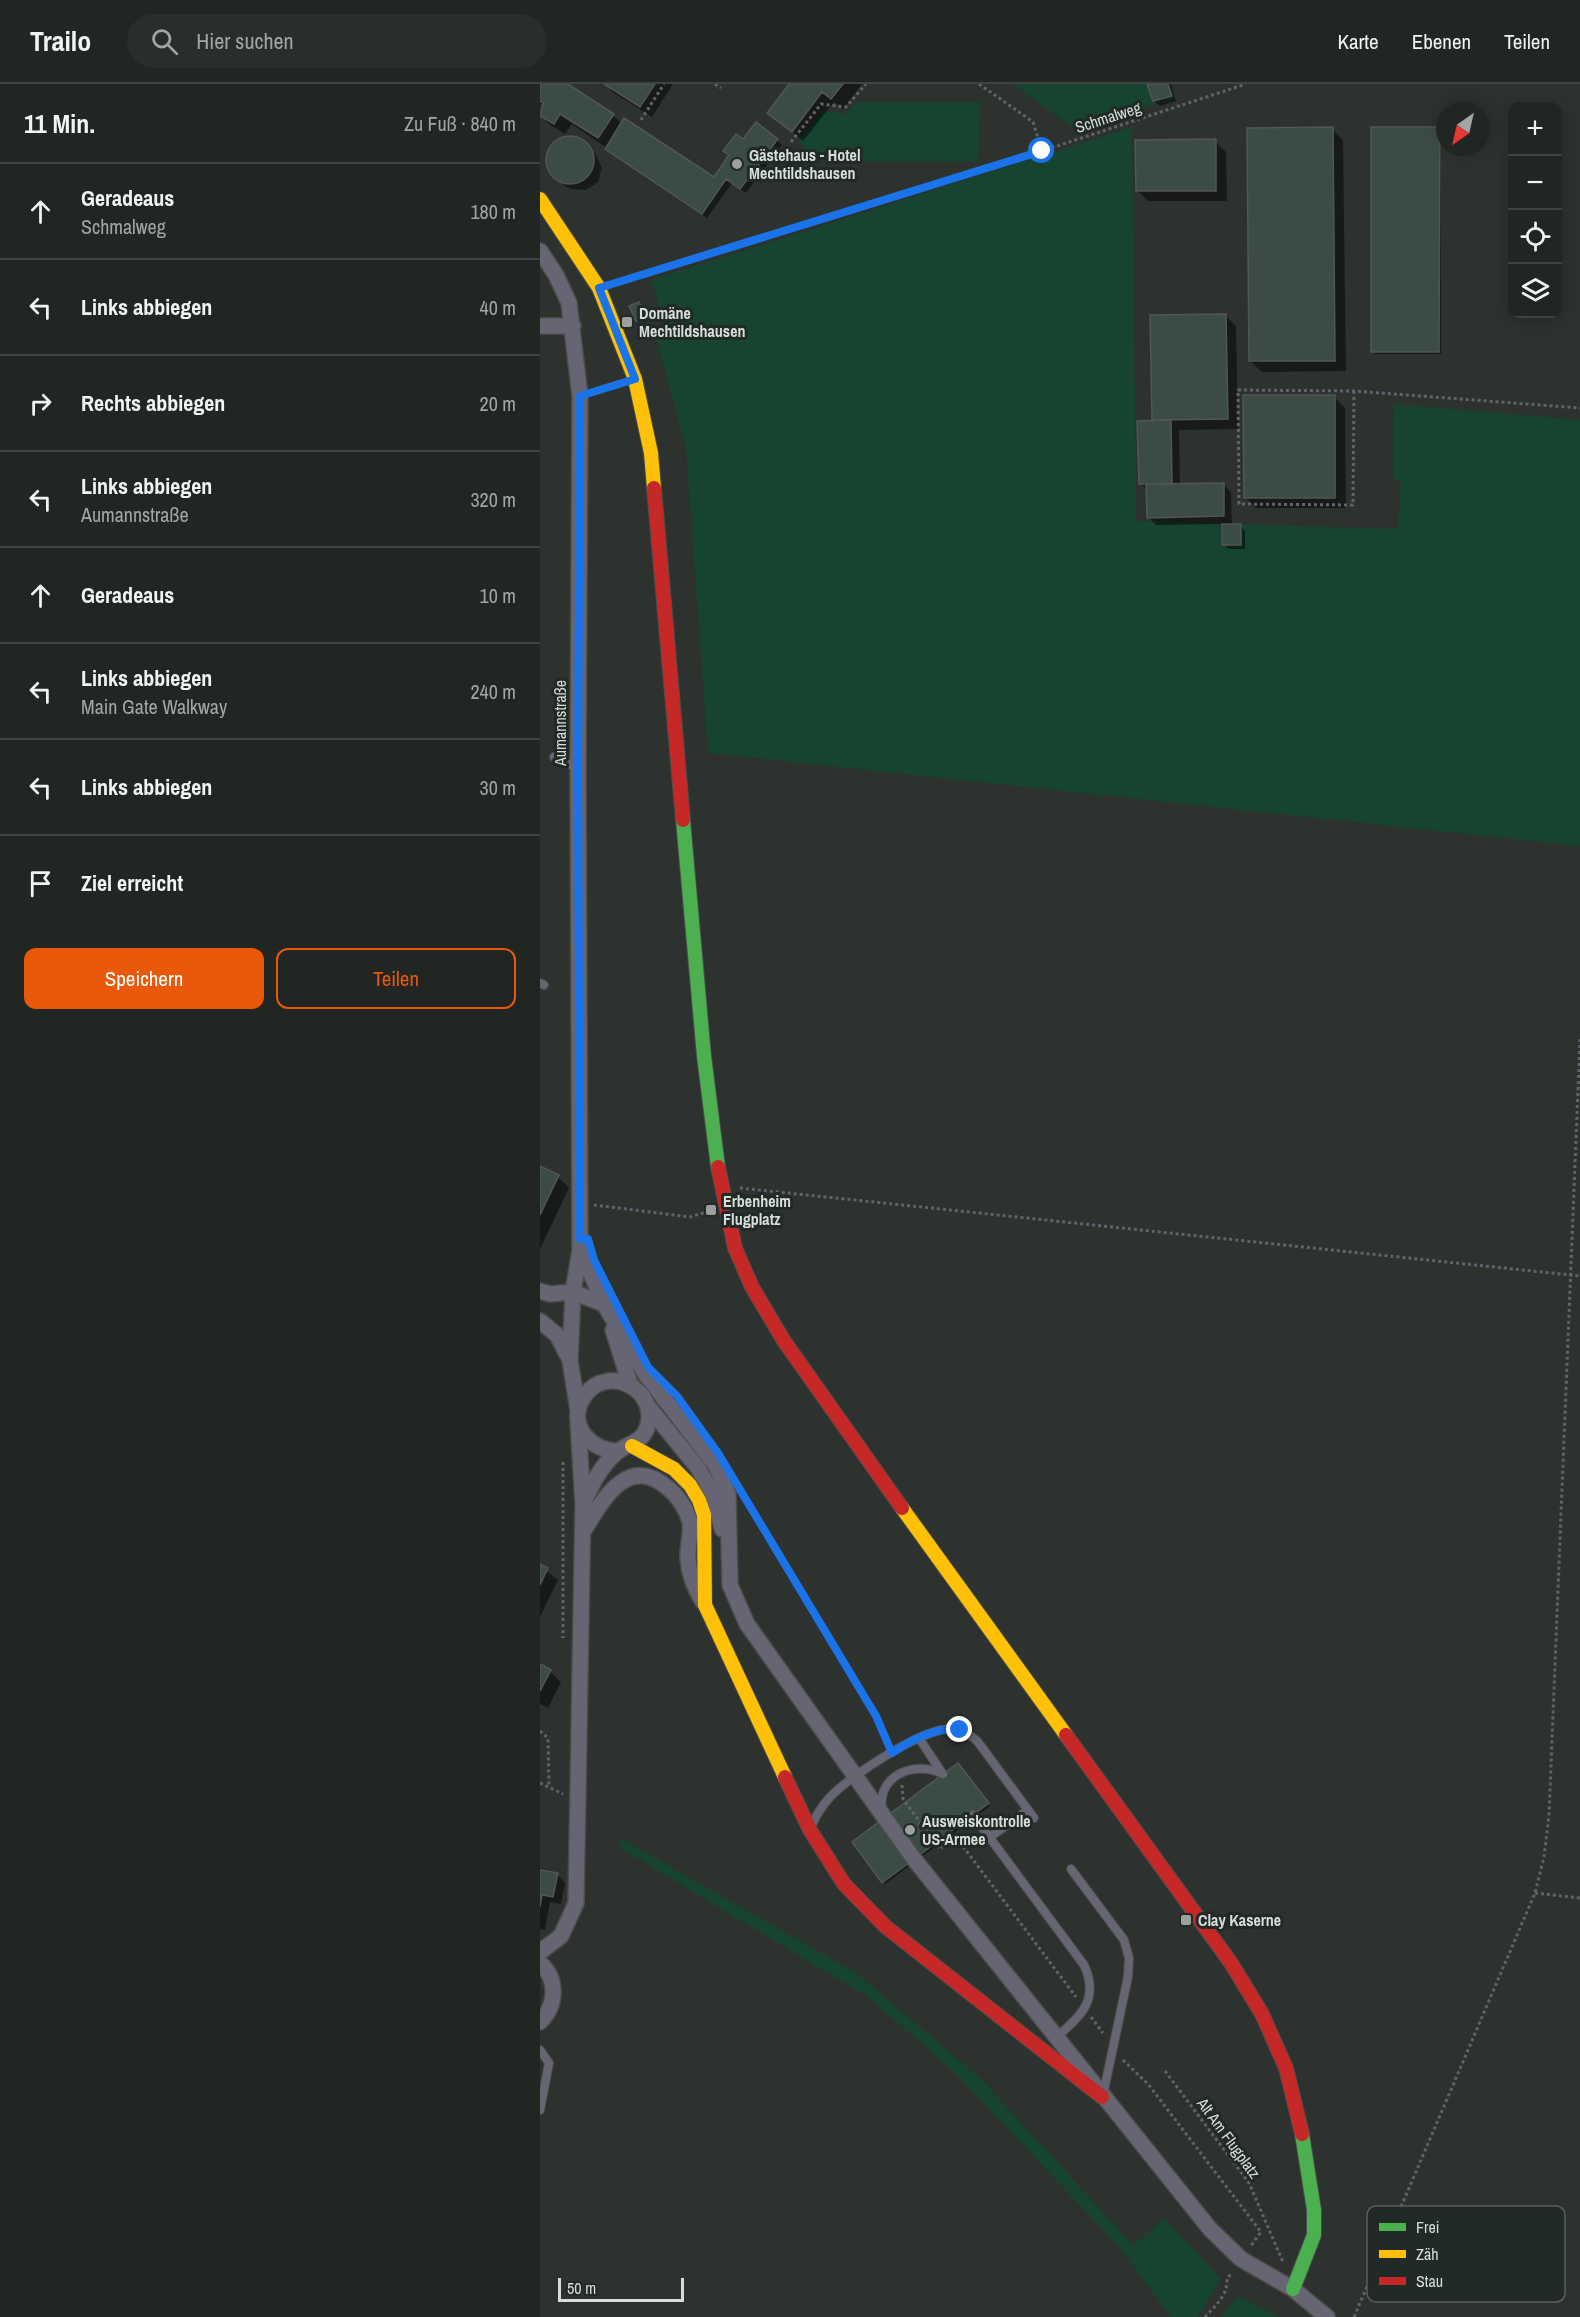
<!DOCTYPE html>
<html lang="de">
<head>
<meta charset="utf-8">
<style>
	:root { --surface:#222623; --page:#2a2e2b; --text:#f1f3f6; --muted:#a2a5a6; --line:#3f4341; --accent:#ea580c }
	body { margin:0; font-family:"Archivo Narrow",sans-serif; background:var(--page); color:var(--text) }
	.controls { position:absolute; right:18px; top:18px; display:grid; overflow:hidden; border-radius:12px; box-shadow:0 3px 15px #0003 }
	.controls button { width:54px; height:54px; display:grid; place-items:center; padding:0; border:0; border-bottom:2px solid var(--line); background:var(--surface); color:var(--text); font:30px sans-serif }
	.compass { position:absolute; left:896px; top:18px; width:54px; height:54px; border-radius:50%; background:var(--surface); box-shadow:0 3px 15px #0003; rotate:214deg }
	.scale { position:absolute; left:18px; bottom:15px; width:126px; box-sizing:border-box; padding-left:6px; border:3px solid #d7ddda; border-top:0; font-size:16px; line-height:21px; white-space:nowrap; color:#d7ddda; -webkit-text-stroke:4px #212a25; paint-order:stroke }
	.stop { position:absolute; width:18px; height:18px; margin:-14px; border:4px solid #1a73e8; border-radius:50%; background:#fff }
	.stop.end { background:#1a73e8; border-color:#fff; box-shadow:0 2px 6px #0008 }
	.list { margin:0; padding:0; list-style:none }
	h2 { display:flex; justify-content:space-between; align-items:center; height:78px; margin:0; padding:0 24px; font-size:26px }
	h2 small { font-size:20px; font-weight:400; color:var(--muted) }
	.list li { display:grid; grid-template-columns:39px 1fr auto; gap:18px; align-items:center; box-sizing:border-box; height:96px; padding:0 24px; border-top:2px solid var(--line) }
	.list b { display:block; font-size:22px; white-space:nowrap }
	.list p { margin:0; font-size:20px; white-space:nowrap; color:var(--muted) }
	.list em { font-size:20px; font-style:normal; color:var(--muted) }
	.actions { display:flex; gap:12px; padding:18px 24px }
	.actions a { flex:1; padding:14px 0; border:2px solid var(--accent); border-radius:12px; text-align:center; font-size:21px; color:var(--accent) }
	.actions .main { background:var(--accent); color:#fff }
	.icon { flex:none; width:33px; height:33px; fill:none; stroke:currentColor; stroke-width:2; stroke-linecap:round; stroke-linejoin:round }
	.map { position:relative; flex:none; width:1040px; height:2233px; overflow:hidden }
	header { display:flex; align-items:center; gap:36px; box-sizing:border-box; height:84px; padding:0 30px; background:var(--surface); border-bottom:2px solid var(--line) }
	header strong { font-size:28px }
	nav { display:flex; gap:33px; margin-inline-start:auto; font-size:21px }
	.search { width:420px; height:54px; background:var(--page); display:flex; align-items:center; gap:15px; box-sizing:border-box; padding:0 21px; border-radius:33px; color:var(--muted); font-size:22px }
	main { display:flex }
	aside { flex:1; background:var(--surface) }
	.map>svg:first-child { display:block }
</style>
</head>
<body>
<header>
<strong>Trailo</strong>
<div class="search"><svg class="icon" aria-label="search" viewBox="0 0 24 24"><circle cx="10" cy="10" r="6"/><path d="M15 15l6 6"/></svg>Hier suchen</div>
<nav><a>Karte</a><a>Ebenen</a><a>Teilen</a></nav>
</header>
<main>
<aside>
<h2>11 Min.<small>Zu Fuß · 840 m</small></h2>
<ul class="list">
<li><svg class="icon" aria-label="ahead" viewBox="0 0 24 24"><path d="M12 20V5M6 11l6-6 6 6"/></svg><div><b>Geradeaus</b><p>Schmalweg</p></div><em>180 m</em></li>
<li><svg class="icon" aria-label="left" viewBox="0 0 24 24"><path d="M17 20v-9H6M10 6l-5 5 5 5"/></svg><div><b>Links abbiegen</b></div><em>40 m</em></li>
<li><svg class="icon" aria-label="right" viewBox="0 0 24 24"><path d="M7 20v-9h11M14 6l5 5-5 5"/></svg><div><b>Rechts abbiegen</b></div><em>20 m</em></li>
<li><svg class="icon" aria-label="left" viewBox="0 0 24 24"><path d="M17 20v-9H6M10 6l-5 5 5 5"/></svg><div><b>Links abbiegen</b><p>Aumannstraße</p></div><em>320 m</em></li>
<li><svg class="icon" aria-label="ahead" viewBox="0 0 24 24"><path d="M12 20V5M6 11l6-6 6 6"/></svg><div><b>Geradeaus</b></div><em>10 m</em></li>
<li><svg class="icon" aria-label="left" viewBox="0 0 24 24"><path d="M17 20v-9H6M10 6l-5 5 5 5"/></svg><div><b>Links abbiegen</b><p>Main Gate Walkway</p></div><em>240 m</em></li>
<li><svg class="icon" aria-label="left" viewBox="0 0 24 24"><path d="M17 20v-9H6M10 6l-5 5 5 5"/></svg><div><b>Links abbiegen</b></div><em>30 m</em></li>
<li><svg class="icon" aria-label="arrive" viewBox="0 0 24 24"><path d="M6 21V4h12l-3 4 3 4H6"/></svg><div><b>Ziel erreicht</b></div></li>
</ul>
<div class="actions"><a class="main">Speichern</a><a>Teilen</a></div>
</aside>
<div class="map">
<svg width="1040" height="2233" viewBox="0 0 1040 2233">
	<rect width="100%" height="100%" fill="#2d322f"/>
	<!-- green -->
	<path fill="#164430" d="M473,0H631L636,14L532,43Z
		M316,18H440L438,78L282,77L258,58L284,27L306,30Z
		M592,43L596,437L858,445L861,396L853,395L854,320L1040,336V762L168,669L146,364L114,246L125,240L111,196Z
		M82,1755L316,1889L441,1995L593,2161L624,2135L681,2195L658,2233H630L582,2166L414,1988L328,1913L77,1762Z
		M698,2212L740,2233H681Z"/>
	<!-- shadow -->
	<path fill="#0007" d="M0,0H25L73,31L82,40L174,95L204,57L237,56L242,61L206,109L192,99L167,134L32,40L25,50L9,40L0,31L3,22L0,20Z
		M65,0H133L112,33L74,9Z
		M251,0H322L303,25L294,18L263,57L229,29Z
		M609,0H631L636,17L620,22L614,17Z
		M792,45L803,56L806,287L722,288L710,277Z
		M899,45L901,47V270H835L832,267Z
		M28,54H35L48,62L56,71L62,84L58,98L46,106L31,105L25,102L9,80L11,66L15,60Z
		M675,57L686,68L687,117H608L597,106Z
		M101,222L107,235L100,238L98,236Z
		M685,231L696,242L698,345L639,346L640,401L683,400L691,408L692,442H700L705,447V465H689L683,460V440L616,441L608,433V407L600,399L615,338L613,336Z
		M794,313L805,324L806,424H716L705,413Z
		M0,1084L18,1093L29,1104L0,1165Z
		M0,1482L18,1496L0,1533Z
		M0,1583L10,1587L21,1598L8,1624L0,1620Z
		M420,1683L450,1722L345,1800L343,1798Z
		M0,1787L17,1790L25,1799L21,1820L10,1818L5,1846L0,1845Z"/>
	<!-- building -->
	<path fill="#3b4b45" stroke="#525754" stroke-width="1.5" d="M0,0H28L74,30L58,54L20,30L14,40L0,32L3,19L0,17Z
		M64,0H115L100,23Z
		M249,0H303L291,15L282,8L252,48L227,29Z
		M607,0H628L632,12L613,17Z
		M84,34L174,93L189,71L183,67L196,50L203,55L216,38L238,55L200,105L186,95L162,130L65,65Z
		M793,43L795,277H709L707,44Z
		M831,43H900L899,268H831Z
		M6 76a24 24 0 1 1 48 0a24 24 0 1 1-48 0Z
		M676,55V107H596L595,56Z
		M99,218L106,233L96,237L89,222Z
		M686,230L688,335L612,336L610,231Z
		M703,311H795V414H704Z
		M631,336L632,400H599L597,337Z
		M684,399V432L607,434L606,400Z
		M682,440H701V461H682Z
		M0,1082L19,1091L0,1131Z
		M0,1480L8,1484L0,1501Z
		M0,1580L11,1586L0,1607Z
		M418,1679L449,1719L342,1799L312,1758Z
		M0,1786L18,1789L13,1813L2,1811L0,1823Z"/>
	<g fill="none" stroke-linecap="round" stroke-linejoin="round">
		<defs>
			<path id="lane" d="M14,673L38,684
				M0,899L4,901
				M379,1654L402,1689
				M342,1726C337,1690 376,1676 403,1690
				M433,1731L544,1881C560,1915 541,1933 515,1954
				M273,1739C277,1729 283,1721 290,1713C310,1692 385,1642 414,1645C424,1646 431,1651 438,1658L494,1734
				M450,1753L488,1726
				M531,1785L584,1856L589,1874L588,1893L563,2011
				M0,1966L9,1979L0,2026"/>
			<path id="street" d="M0,167L16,191L29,219L40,312L38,684L40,1166L33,1208L30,1277L38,1326
				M0,242H33
				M40,1166L66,1223
				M0,1207L10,1210L33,1208L64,1220L106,1291L176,1382L188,1410L190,1501L207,1540L374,1775L670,2145L701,2175L753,2205L787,2233
				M0,1237L17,1251L29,1274
				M73,1246L90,1300
				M107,1321L158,1384L173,1410L182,1445
				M44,1418C52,1400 61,1382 76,1369C87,1359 101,1360 107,1344C120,1306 68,1279 45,1311C25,1338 49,1367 78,1367
				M43,1448C62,1417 87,1369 128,1404C138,1412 147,1426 150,1438C152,1450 147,1463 148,1475C149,1491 155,1505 163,1518
				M0,1868L21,1852L36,1819L43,1419L38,1339
				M0,1879C18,1895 17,1921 0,1938"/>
			<path id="fast" d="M143,736L164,972L178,1083
				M753,2205L774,2151V2126L762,2050"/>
			<path id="slow" d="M0,115L59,204L95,295L111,369L114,404
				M92,1362L134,1385L150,1401L159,1416L164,1431L165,1521L245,1693
				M362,1424L526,1651"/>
			<path id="jam" d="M114,404L143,736
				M178,1083L195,1164L212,1203L244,1257L362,1424
				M526,1651L691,1879L722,1930L746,1984L762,2050
				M245,1693L270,1746L304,1800L346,1843L562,2013"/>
		</defs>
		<!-- lane casing -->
		<use href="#lane" stroke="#494d4a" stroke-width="10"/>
		<!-- street casing -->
		<use href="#street" stroke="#494d4a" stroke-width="18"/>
		<!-- fast casing -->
		<use href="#fast" stroke="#494d4a" stroke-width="16"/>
		<!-- slow casing -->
		<use href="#slow" stroke="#494d4a" stroke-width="16"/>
		<!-- jam casing -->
		<use href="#jam" stroke="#494d4a" stroke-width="16"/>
		<!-- path -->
		<path stroke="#63626a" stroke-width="3" stroke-dasharray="3 3" stroke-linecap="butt" d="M175,0L181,4
			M439,0L493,38L502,67
			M101,36L124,0
			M251,58L281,20L306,23L326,0
			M76,199L502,67L706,0
			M814,307L813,421L699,420L698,306L814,307L1040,324
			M53,308L76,301
			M200,1104L1040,1192
			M54,1121L150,1133L166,1128
			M23,1378V1554
			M205,1412L336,1632L348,1658
			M0,1647L8,1654L9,1703
			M0,1699L23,1710
			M362,1701L363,1715L400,1765L416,1753L536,1913
			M995,1809L1040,1814
			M551,1933L563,1949
			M583,1976L608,2000L721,2148L710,2163
			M625,1987L709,2099L743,2178
			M665,2233C675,2222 688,2211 687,2195L692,2188
			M814,2233L995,1809L1004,1773L1009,1731L1040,955"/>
		<!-- lane -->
		<use href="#lane" stroke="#676573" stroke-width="8"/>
		<!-- street -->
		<use href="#street" stroke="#676573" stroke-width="15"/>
		<!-- fast -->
		<use href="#fast" stroke="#4caf50" stroke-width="14"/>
		<!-- slow -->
		<use href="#slow" stroke="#ffc107" stroke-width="14"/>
		<!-- jam -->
		<use href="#jam" stroke="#c62828" stroke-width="14"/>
	</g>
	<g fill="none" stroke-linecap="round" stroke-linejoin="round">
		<!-- route -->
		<path stroke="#1a73e8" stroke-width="8" d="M420,1646C397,1642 371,1656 352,1669L336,1632L178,1369L137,1312L108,1283L54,1176L48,1155H40L38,684L40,312L95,295L59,204L502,67"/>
	</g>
	<!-- markers -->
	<g fill="#9ca19e" stroke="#212a25" stroke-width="2">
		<circle cx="197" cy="80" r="6"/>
		<rect x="81" y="232" width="12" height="12" rx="3"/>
		<rect x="165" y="1120" width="12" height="12" rx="3"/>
		<circle cx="370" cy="1746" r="6"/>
		<rect x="640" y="1830" width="12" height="12" rx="3"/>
	</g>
	<g text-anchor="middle" stroke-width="6" stroke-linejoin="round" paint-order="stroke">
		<!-- street labels -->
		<g font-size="16" fill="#d7ddda" stroke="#212a25">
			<text transform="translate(568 33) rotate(-18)" y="6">Schmalweg</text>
			<text transform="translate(20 639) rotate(-90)" y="6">Aumannstraße</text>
			<text transform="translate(689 2054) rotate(54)" y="6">Alt Am Flugplatz</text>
		</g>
		<!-- poi labels -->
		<g font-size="16" font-weight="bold" fill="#d7ddda" stroke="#212a25" text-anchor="start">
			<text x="209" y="77">Gästehaus - Hotel<tspan x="209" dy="18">Mechtildshausen</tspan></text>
			<text x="99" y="235">Domäne<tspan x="99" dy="18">Mechtildshausen</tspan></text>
			<text x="183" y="1123">Erbenheim<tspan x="183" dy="18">Flugplatz</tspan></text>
			<text x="382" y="1743">Ausweiskontrolle<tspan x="382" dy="18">US-Armee</tspan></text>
			<text x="658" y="1842">Clay Kaserne</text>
		</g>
	</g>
	<!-- legend -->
	<rect x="827" y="2122" width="198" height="96" rx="9" fill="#212a25" stroke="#58605b" stroke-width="1.5"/>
	<rect x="839" y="2139" width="27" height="8" fill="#4caf50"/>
	<rect x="839" y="2166" width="27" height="8" fill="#ffc107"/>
	<rect x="839" y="2193" width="27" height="8" fill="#c62828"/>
	<g font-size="16" fill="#d7ddda">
		<text x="876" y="2149">Frei</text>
		<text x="876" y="2176">Zäh</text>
		<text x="876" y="2203">Stau</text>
	</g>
</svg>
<div class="controls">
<button>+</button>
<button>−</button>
<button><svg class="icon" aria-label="locate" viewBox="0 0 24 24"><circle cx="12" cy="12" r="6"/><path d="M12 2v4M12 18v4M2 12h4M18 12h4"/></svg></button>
<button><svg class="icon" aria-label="layers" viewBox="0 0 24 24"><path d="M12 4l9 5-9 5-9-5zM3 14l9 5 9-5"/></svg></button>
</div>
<svg class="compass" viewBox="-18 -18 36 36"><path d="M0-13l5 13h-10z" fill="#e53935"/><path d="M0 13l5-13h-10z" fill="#a2a5a6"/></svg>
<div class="scale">50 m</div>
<div class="stop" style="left:502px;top:67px"></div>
<div class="stop end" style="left:420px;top:1646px"></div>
</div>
</main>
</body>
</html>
